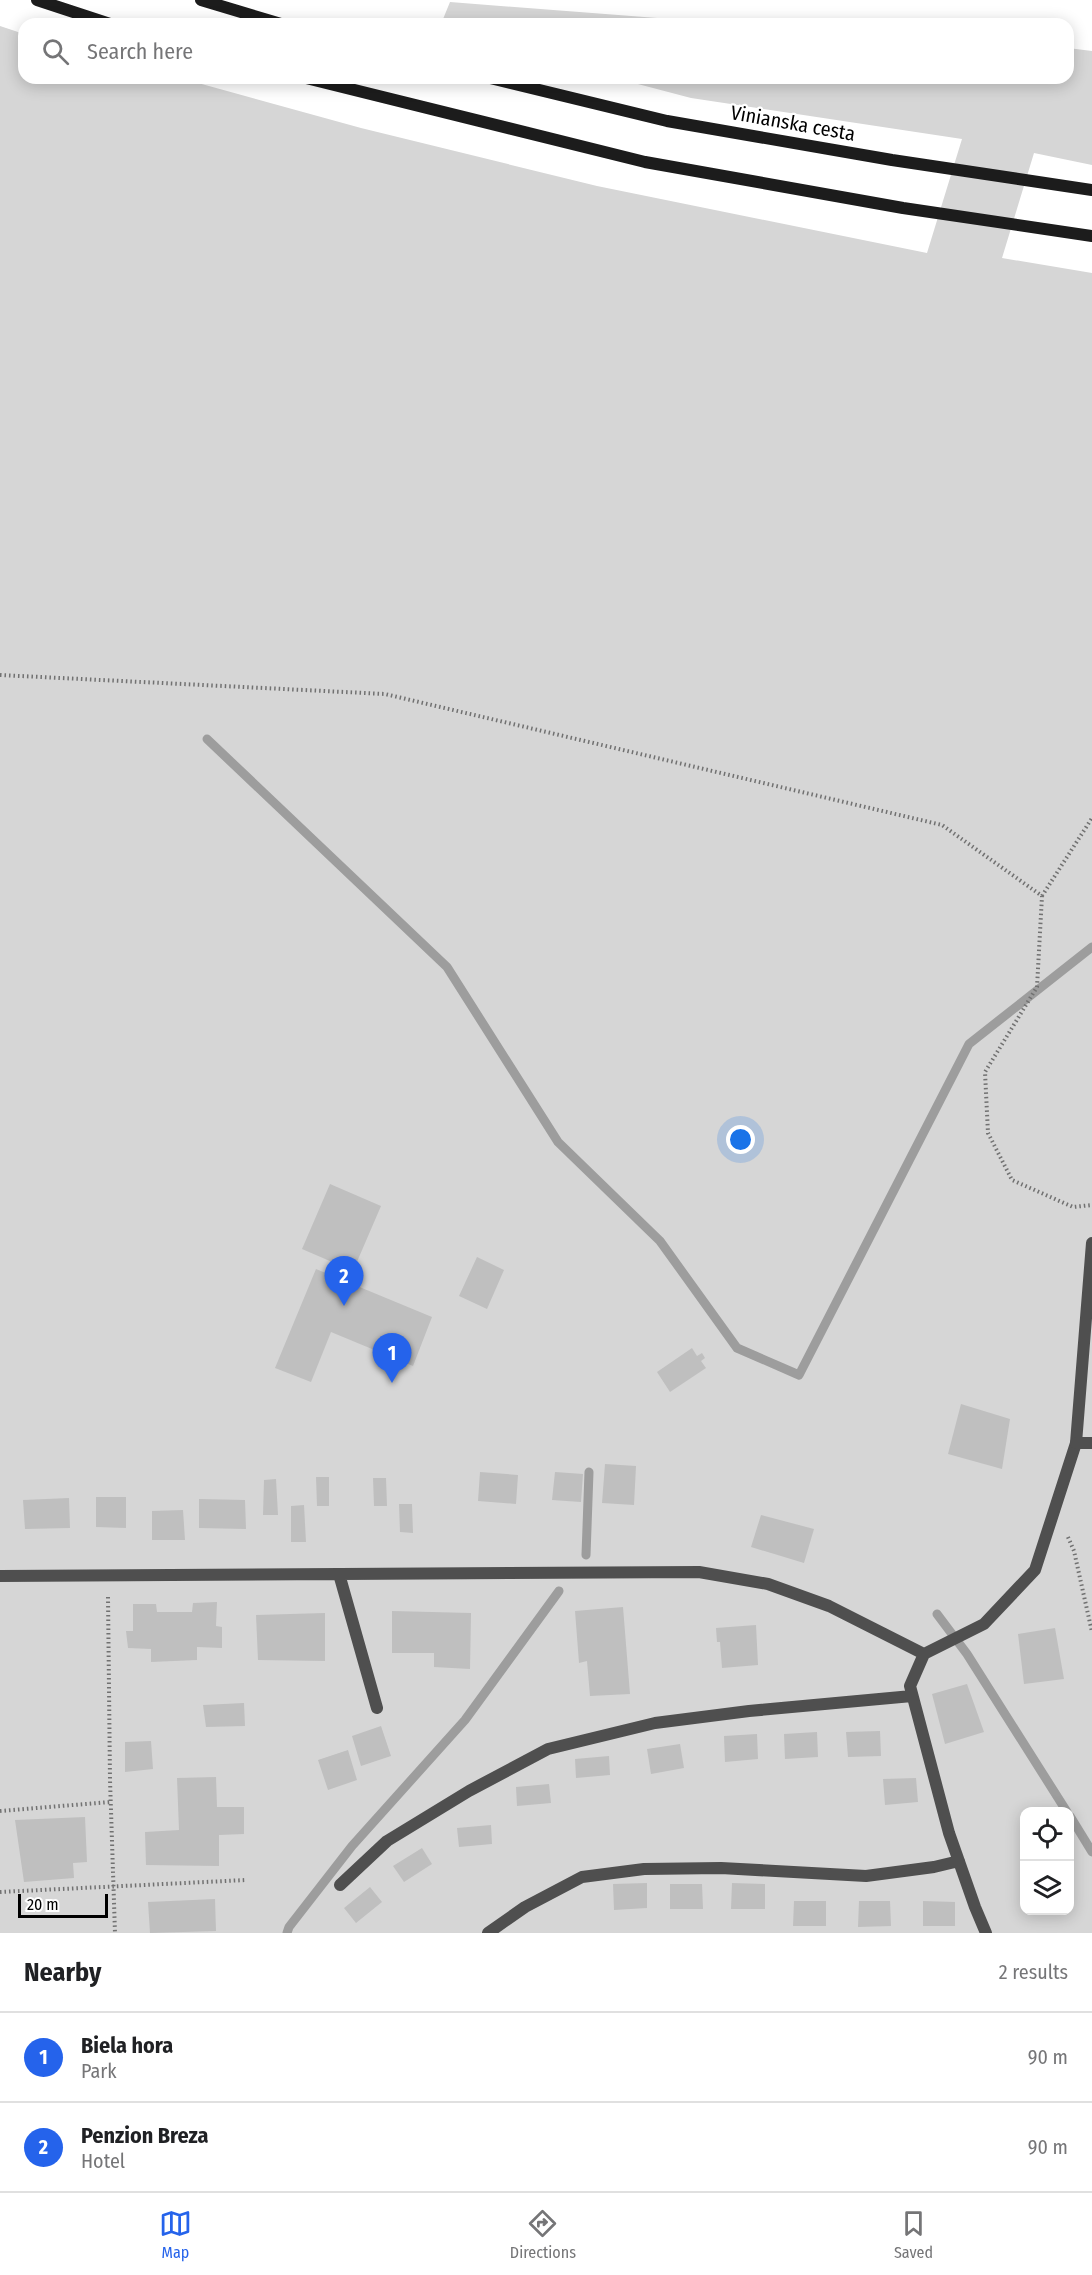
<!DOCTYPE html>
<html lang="en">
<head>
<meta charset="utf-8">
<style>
	:root { --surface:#fff; --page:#f6f6f6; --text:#202124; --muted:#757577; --line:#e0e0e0; --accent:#2563eb }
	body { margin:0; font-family:"Fira Sans Condensed",sans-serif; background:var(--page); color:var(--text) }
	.controls { position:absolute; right:18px; bottom:18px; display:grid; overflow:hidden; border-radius:12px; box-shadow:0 3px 15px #0003 }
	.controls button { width:54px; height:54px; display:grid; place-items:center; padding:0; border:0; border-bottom:2px solid var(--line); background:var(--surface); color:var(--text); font:30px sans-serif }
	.scale { position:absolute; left:18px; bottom:15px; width:90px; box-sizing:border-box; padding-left:6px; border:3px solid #000; border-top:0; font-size:16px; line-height:21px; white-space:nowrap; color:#000; -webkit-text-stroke:4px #fff; paint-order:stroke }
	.you { position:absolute; left:741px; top:1140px; width:21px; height:21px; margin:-15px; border:4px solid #fff; border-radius:50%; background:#1a73e8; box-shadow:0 0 0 9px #1a73e833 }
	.badge { display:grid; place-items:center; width:39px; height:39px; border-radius:50%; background:var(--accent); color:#fff; font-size:20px; font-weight:700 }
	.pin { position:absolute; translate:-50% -50px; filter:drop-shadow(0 2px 3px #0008) }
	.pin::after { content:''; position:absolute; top:32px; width:21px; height:18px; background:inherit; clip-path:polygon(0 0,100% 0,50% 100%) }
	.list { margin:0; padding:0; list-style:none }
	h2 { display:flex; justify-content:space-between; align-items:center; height:78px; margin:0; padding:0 24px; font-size:26px }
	h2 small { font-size:20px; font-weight:400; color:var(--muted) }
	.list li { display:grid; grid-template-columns:39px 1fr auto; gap:18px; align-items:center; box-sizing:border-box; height:90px; padding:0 24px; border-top:2px solid var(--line) }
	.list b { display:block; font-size:22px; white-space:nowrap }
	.list p { margin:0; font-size:20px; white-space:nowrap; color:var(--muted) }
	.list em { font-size:20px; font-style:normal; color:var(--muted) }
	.icon { flex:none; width:33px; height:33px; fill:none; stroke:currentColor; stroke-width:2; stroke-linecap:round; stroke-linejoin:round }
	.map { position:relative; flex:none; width:1092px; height:1933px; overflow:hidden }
	.search { position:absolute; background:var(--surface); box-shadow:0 3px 15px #0003; left:18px; right:18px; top:18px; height:66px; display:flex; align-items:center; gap:15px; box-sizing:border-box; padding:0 21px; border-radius:18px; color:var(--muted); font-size:22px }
	.sheet { height:258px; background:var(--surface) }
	nav { display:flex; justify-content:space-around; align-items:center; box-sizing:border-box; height:84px; border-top:2px solid var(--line); background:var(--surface); font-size:16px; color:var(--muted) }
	nav a { display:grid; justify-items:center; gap:3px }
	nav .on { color:var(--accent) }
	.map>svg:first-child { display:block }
</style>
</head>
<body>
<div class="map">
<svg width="1092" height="1933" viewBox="0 0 1092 1933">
	<rect width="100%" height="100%" fill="#fff"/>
	<!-- green -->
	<path fill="#d6d6d6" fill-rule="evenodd" d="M450,2L735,24H441Z
		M0,26L24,34V78H180L361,128L597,186L927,253L962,139L691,98L615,78H1068V48L1092,51V165L1034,153L1002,258L1092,273V1933H0ZM1024,1812H1070V1910H1024Z"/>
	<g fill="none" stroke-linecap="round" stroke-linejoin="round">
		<!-- stream -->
		<path stroke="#9d9d9d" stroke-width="9" d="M207,739L447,967L558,1142L660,1241L737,1348L799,1375L969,1044L1092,947
			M586,1555L589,1472
			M937,1614L967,1654L1067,1812
			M1070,1816L1092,1852
			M287,1933L289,1927L352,1846L465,1720L559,1591"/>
	</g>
	<!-- building -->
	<path fill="#bfbfbf" d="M330,1184L381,1206L353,1271L302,1249Z
		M477,1257L504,1270L487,1309L459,1296Z
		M316,1269L432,1317L413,1366L331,1332L311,1382L275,1368Z
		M692,1348L697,1356L702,1353L705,1358L701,1361L706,1368L670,1392L657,1372Z
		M961,1404L1010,1419L1002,1469L948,1454Z
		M605,1464L636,1466L634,1505L602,1503Z
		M480,1472L518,1475L516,1504L478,1501Z
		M555,1472L583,1474L581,1502L552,1500Z
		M316,1477H329V1506H317Z
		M373,1478H386L387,1506H374Z
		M276,1479L278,1515H263L264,1480Z
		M96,1497H126V1528L96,1527Z
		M69,1498L70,1528L25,1529L23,1500Z
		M199,1499L245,1500L246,1529L199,1528Z
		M399,1504H412L413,1533L400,1532Z
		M304,1505L306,1542H291V1506Z
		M183,1510L185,1540H152V1511Z
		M761,1515L814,1529L804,1563L751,1547Z
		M217,1602L216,1626L222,1627V1648L197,1647V1660L151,1662V1649L128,1648L126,1631H133V1604H156L157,1612H192L193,1603Z
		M623,1607L630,1694L590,1696L587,1661L579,1663L575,1611Z
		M392,1611L471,1613L470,1669L434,1667V1653H392Z
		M325,1613V1661L258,1660L256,1615Z
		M756,1625L758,1665L722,1668L720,1642H717L716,1628Z
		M1055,1628L1064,1679L1024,1684L1018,1634Z
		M967,1684L984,1732L945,1744L932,1694Z
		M244,1703L245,1726L206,1727L203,1705Z
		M381,1726L391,1756L361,1766L352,1736Z
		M880,1731L881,1756L848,1757L846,1732Z
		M817,1732L818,1757L785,1759L784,1734Z
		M757,1734L758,1759L725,1762L724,1736Z
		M151,1741L153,1769L125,1772V1742Z
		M680,1744L684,1768L651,1774L647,1749Z
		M348,1750L357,1780L328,1790L318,1760Z
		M609,1756L610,1775L576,1778L575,1759Z
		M216,1777L217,1807H244V1834L219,1835V1866L146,1865L145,1832L179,1830L177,1778Z
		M916,1778L918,1802L885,1805L883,1779Z
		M549,1784L551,1803L517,1806L516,1787Z
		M85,1817L87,1862L73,1863L74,1878L24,1882L15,1820Z
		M491,1825L492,1844L459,1847L457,1828Z
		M422,1848L432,1864L404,1882L393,1866Z
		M647,1883V1908L614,1910L613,1884Z
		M732,1883L765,1884V1909H731Z
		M670,1884H702L703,1909H670Z
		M370,1887L382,1902L356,1923L344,1908Z
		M215,1899L216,1931L150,1933L148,1902Z
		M794,1901H826V1926H793Z
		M859,1901H890L891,1926L858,1927Z
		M923,1901L955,1902V1926H923Z"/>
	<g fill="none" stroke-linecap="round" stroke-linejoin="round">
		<!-- path -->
		<path stroke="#717171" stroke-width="4" stroke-dasharray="1.5 3" stroke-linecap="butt" d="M0,675L385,694L942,825L1042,896L1037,987L985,1072L988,1133L1012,1180L1073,1207L1092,1205
			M1042,896L1092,818
			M1068,1537L1074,1551L1092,1632
			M108,1597L110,1780L115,1933
			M0,1811L110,1802
			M0,1892L246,1880"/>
		<!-- service -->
		<path stroke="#4f4f4f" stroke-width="12" d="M339,1574L377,1708
			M0,1576L699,1572L768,1584L829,1606L924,1654L984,1624L1035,1570L1076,1443L1092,1243
			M924,1654L910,1686L949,1833L975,1907L986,1933
			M340,1885L387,1841L469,1791L548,1749L655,1723L749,1711L912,1696
			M488,1933L525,1907L582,1877L644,1869L721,1868L866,1876L934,1867L959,1861"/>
		<!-- minor -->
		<path stroke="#4f4f4f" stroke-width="12" d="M1076,1443H1092"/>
		<!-- secondary -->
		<path stroke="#1c1c1c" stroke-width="12" d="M37,0L110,24
			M201,0L281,24
			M306,78L645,162L903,208L1092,236
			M490,78L667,121L892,160L1092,190"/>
	</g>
	<g text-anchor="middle" stroke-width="4.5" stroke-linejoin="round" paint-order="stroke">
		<!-- street labels -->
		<g font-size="20" fill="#000" stroke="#fff">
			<text transform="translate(793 123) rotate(10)" y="7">Vinianska cesta</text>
		</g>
	</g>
</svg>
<div class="controls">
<button><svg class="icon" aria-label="locate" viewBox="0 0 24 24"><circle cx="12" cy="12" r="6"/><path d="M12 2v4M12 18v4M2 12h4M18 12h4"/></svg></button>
<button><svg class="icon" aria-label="layers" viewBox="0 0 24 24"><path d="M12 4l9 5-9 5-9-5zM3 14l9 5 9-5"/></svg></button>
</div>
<div class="scale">20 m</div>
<div class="you"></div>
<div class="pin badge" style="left:392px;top:1383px">1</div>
<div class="pin badge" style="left:344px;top:1306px">2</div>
<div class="search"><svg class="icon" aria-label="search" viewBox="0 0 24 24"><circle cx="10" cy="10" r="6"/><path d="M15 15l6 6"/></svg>Search here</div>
</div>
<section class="sheet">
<h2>Nearby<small>2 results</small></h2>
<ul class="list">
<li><span class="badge">1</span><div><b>Biela hora</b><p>Park</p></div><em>90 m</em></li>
<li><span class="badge">2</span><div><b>Penzion Breza</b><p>Hotel</p></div><em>90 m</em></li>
</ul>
</section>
<nav>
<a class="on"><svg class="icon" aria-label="map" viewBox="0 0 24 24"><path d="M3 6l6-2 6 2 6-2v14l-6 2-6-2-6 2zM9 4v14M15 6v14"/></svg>Map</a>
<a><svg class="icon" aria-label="directions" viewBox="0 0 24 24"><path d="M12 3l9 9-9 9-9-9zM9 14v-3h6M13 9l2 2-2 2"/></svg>Directions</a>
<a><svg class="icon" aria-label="saved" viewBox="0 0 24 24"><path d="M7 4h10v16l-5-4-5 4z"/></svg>Saved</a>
</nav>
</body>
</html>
